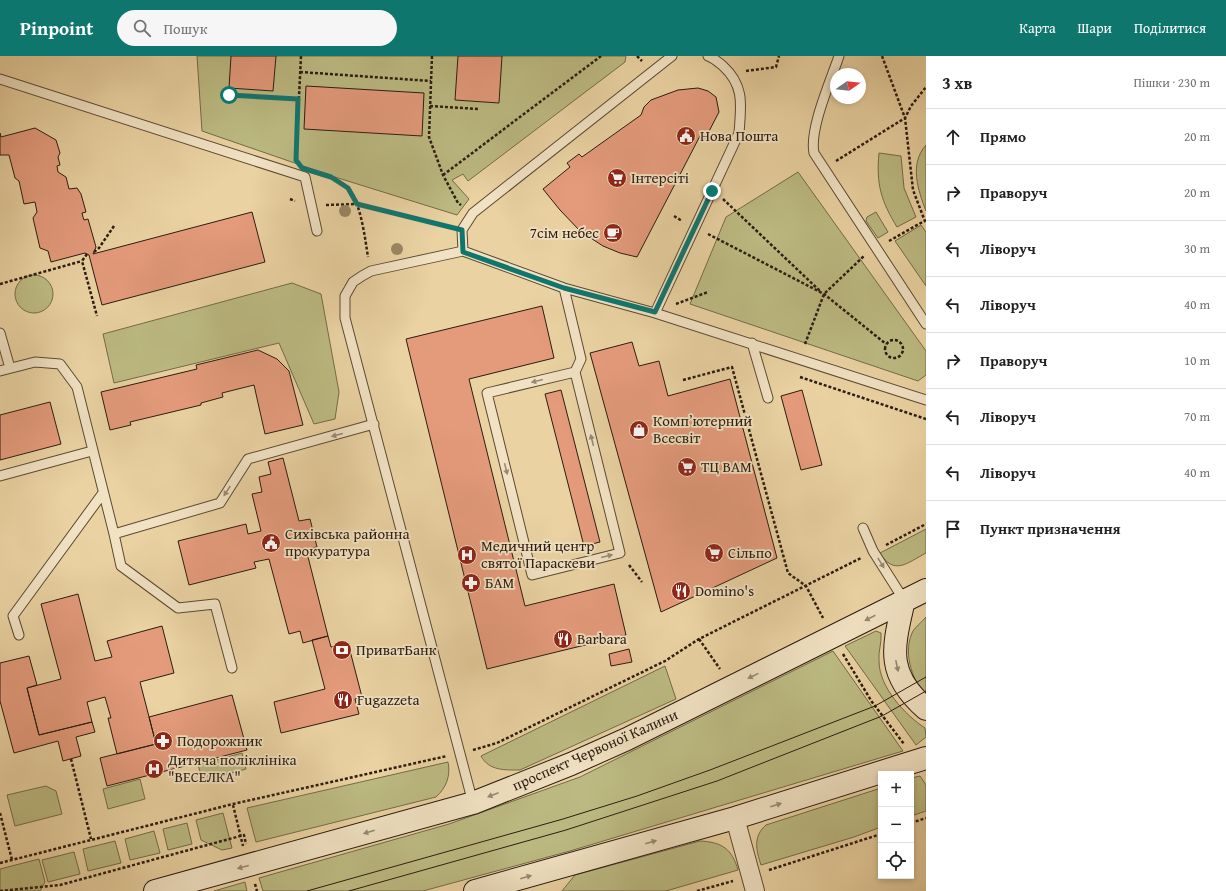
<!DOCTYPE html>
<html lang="uk">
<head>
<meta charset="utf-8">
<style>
	:root { --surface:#fff; --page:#f6f6f6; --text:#202124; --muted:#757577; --line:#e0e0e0; --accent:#0f766e }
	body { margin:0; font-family:"Gentium Book Plus",serif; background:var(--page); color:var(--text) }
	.controls { position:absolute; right:12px; bottom:12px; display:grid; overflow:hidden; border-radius:0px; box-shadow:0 2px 6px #0003 }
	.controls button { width:36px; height:36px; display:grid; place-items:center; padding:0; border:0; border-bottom:1px solid var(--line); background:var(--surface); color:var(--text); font:20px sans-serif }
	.compass { position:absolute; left:830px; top:12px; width:36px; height:36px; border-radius:50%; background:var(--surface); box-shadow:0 2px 6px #0003; rotate:76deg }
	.stop { position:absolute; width:12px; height:12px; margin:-9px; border:3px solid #0f766e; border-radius:50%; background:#fff }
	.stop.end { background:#0f766e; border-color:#fff; box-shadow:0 1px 4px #0008 }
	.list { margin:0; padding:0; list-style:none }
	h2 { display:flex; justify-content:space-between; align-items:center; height:52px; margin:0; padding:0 16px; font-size:17px }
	h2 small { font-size:13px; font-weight:400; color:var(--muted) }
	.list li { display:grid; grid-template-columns:26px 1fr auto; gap:12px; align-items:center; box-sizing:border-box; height:56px; padding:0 16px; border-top:1px solid var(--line) }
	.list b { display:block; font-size:15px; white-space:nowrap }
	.list em { font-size:13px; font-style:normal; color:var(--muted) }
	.icon { flex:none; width:22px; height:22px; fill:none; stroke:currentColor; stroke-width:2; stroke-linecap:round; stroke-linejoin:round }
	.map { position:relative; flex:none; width:926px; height:835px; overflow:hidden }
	header { display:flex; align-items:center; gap:24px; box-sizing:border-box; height:56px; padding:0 20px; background:var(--accent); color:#fff }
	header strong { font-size:19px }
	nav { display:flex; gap:22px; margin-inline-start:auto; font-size:14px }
	.search { width:280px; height:36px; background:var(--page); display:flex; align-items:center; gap:10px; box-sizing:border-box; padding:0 14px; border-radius:22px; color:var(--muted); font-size:15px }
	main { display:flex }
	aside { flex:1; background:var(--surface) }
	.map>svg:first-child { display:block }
</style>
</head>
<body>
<header>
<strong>Pinpoint</strong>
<div class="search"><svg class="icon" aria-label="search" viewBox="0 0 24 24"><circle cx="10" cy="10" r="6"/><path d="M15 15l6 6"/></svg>Пошук</div>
<nav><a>Карта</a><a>Шари</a><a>Поділитися</a></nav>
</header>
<main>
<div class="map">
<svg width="926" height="835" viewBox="0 0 926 835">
	<rect width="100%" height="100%" fill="#ead2a2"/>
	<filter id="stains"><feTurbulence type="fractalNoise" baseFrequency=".005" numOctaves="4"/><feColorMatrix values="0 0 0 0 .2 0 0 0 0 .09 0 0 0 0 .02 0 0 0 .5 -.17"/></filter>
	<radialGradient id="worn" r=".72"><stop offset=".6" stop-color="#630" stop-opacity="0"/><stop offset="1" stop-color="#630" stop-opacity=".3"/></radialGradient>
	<!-- green -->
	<path fill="#bcba82" stroke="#746b49" d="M197,0H626L625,6L468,125L463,118L452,124L469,143L457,159L338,122L202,75Z
		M926,89V155C918,134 909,108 926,89Z
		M879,97L901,100L904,132L916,161L897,171C881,145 876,128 879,97Z
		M798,116L926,295V319L918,325L690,248L726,161Z
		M876,156L888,176L878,182L866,165L867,161Z
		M921,169L926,176V230L895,185Z
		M15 238a19 19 0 1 1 38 0a19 19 0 1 1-38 0Z
		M292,227L321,238L339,336L335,363L314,368L279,287L114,327L103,278Z
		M926,473V497C907,507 894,520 880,497Z
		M926,561V645C915,625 902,601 912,577C914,572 922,566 926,561Z
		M876,575L881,577C882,587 878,595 879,605C879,631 905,659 925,672L926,681L916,689L845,590Z
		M833,595L903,695L570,795L423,835H263L259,822L449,768L580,721Z
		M665,610L676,643L520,714C505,714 489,715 481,700Z
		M242,697L246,713L203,725L198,709Z
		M448,706C451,720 446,732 436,741L256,786L247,752Z
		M920,720L926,729V755L911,760V722Z
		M140,723L145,743L108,753L103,733Z
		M46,730L56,735L62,758L15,770L7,739Z
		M881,732V771L854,781L761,809C756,794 753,780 766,769Z
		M223,757L232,792L222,794L201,784L196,764Z
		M187,767L192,788L168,794L163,773Z
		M154,775L160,797L130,804L125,783Z
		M115,785L121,807L88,815L83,793Z
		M700,785C722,786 732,793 738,814L666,835H562L575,819Z
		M74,796L80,818L48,826L42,804Z
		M39,803L45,826L40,835H0V813Z
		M245,826L247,835H214Z"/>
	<!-- building -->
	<path fill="#e49b7c" stroke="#2b1c10" d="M231,0H276L273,35L229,32Z
		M458,0H502L499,47L455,44Z
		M306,30L424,37L422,80L304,73Z
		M698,32L708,35L716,41L719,56L705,83L700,80L637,201L620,197L603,190L580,175L560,154L543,133L570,111L567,107L579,98L582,101L641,59L644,51L651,44L678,34Z
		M35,72L56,84L60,97L58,101L60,109L57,110L58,116L66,121L69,133L77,132L81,138L86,156L82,157L83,161L84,164L88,163L96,191L93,198L252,156L265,206L102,249L89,199L85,197L51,206L48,195L40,192L33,162L37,156L35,146L24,148L19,125L15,122L9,99H0V77L1,81Z
		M542,250L554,302L469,323L525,550L614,528L626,579L487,613L406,283Z
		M632,286L639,310L659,305L668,340L730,323L777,502L661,556L590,297Z
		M258,294L277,303L289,315L303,369L265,378L254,329L222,337L223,341L201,347V349L130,366L131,369L110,374L101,336L197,313L196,309Z
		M561,334L600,486L584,490L545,338Z
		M802,334L822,409L801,414L781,340Z
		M50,346L61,388L0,404V359Z
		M283,402L299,465L310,463L317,491L306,493L328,580L303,587L300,575L289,578L269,503L254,506L256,512L189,529L178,485L246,468L248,478L261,475L252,438L262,436L259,421L271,418L268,406Z
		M78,538L95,605L112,601L107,585L162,570L174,617L140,626L156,688L117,698L108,662H111L105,641L87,646L92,666L39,679L27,632L61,623L41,548Z
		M328,580L331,591L348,587L362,641L355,643L359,658L281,677L274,646L325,633L312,584Z
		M629,593L632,606L611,610L609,598Z
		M29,600L37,629L27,632L39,679L92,666L95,676L76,681L81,700L63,705L58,685L14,697L0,645V607Z
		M232,639L247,694L107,730L100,702L156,688L149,661Z"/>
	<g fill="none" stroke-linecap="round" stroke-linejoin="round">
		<defs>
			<path id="lane" d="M839,0C831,24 809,73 814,97L926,268
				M0,23L305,121L317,175
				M463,195L462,174L473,157L672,0
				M564,232L581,303L575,316L620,497L532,519L487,337L575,316
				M655,257L739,77C741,50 745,30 723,10C718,6 714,2 708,0
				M0,277L10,312
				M752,287L768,342
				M0,315L35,306L60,308L77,331L114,478L121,510L178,552L215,548L232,612
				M0,420L92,395
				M863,472L873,495L904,544
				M114,478L220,447L248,403L374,368
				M19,579L13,560L103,437
				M473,747L345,262V240L353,226L362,220L371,215L463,195L564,232L655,257L926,344"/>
			<path id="street" d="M735,762L755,835"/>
			<path id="secondary" d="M904,544C893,592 885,617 926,653
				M155,835L473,747L571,708L627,683L926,534
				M475,835L735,762L926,702"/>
		</defs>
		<!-- lane casing -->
		<use href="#lane" stroke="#5b4a34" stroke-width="11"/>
		<!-- street casing -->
		<use href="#street" stroke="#5b4a34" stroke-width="20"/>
		<!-- secondary casing -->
		<use href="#secondary" stroke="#2b1c10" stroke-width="24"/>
		<!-- path -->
		<path stroke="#2b1c10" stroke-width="2.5" stroke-dasharray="3 2" stroke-linecap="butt" d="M432,0L429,81L443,119L458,147L461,149
			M637,0L642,5
			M882,0L905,62L913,134L926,168
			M746,15L776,11L779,0
			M300,16L431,25
			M229,39L298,43
			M430,50L478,53
			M296,103L301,0
			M836,105L905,62L911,50L926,31
			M319,117C328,121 343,125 349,133C361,148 365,182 368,201
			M443,119L601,0
			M290,143L295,145
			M723,143L820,235
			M326,149L357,148L448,171
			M674,160L682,165
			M708,178L824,238L886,288
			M889,185L926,164
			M94,196L99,192L114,170
			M87,198L82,205L97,260
			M0,228L82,205
			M676,248L708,236
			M885 293a9 9 0 1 1 18 0a9 9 0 1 1-18 0Z
			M805,288L824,238L864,200
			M800,321L926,363
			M683,324L732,311L788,517L806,530L823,562
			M886,489L926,468
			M629,509L642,526
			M699,583L720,613
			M843,598L872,646L904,688
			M473,694L497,687L665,605L699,583L861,502
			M71,703L91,783
			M233,749L243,790
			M0,757L12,804
			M911,767L926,762
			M0,807L233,748L447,700
			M769,814L881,778
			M255,828L257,835
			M0,835L60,829L244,779L246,788
			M697,835L733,825"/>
		<!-- lane -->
		<use href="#lane" stroke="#f1e2c3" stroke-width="9"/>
		<!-- street -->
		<use href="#street" stroke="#f1e2c3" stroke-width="18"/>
		<!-- secondary -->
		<use href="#secondary" stroke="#f1e2c3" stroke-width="22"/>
		<!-- tram -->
		<path stroke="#2b1c10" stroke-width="1" d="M307,835L563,763L637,740L710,714L875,650L926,621
			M349,835L566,774L717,725L882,660L926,635"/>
	</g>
	<!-- trees -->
	<g fill="#998864">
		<circle cx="345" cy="155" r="6"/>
		<circle cx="397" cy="193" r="6"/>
	</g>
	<!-- one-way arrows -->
	<defs><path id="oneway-solid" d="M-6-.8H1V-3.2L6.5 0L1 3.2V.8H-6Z"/></defs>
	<g fill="#988972">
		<use href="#oneway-solid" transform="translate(537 325) rotate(166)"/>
		<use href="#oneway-solid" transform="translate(337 379) rotate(165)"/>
		<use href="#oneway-solid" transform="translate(592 384) rotate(-104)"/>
		<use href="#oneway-solid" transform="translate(506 413) rotate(76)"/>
		<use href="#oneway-solid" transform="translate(227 435) rotate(123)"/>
		<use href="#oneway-solid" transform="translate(607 500) rotate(-14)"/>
		<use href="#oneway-solid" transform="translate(881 507) rotate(58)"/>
		<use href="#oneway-solid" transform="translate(870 562) rotate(153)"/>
		<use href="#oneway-solid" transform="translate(897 610) rotate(78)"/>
		<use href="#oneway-solid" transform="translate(753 620) rotate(154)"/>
		<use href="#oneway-solid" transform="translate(493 739) rotate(159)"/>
		<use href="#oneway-solid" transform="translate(776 749) rotate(-17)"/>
		<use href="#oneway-solid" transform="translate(369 776) rotate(164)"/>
		<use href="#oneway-solid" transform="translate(651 786) rotate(-16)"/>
		<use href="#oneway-solid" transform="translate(243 811) rotate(165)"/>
		<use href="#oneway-solid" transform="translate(526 821) rotate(-16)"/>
	</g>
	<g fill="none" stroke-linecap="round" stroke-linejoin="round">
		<!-- route -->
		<path stroke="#0f766e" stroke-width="5" d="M229,39L298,43L296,104L302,112L331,121L348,132L357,148L462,174L463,196L564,232L655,256L712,135"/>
	</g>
	<!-- icons -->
	<defs>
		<symbol id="civic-disc" viewBox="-11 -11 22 22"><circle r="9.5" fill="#8f2418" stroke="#f1e2c3"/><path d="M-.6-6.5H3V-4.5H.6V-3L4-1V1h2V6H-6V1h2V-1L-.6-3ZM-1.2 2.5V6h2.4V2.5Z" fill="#fff"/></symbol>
		<symbol id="supermarket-disc" viewBox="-11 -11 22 22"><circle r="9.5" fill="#8f2418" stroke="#f1e2c3"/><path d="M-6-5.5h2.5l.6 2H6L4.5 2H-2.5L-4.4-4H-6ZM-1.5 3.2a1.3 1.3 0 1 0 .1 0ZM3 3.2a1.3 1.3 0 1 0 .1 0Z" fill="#fff"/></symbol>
		<symbol id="cafe-disc" viewBox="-11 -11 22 22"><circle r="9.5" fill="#8f2418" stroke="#f1e2c3"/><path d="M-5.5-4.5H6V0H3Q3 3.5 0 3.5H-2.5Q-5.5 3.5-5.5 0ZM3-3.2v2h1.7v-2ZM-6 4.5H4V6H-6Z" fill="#fff"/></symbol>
		<symbol id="shop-disc" viewBox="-11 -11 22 22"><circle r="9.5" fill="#8f2418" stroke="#f1e2c3"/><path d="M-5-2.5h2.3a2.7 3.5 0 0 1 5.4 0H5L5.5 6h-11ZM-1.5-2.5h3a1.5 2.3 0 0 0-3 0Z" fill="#fff"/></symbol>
		<symbol id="hospital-disc" viewBox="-11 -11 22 22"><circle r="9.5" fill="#8f2418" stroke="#f1e2c3"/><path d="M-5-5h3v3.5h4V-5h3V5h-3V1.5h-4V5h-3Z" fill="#fff"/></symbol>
		<symbol id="pharmacy-disc" viewBox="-11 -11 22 22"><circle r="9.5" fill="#8f2418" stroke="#f1e2c3"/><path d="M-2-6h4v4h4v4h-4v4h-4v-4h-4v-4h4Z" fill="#fff"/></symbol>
		<symbol id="restaurant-disc" viewBox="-11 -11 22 22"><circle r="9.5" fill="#8f2418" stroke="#f1e2c3"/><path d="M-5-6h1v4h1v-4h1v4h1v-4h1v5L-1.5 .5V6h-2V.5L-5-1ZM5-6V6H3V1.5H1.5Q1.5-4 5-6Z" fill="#fff"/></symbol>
		<symbol id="bank-disc" viewBox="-11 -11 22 22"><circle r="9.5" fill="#8f2418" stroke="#f1e2c3"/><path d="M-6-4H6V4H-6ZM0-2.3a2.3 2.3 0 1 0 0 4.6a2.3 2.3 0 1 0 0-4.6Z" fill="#fff"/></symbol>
	</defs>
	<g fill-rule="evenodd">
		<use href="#civic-disc" x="675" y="69" width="22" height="22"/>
		<use href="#supermarket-disc" x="606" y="111" width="22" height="22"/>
		<use href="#cafe-disc" x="602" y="166" width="22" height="22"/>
		<use href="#shop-disc" x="628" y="363" width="22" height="22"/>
		<use href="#supermarket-disc" x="676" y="400" width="22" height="22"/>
		<use href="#civic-disc" x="260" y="476" width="22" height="22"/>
		<use href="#supermarket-disc" x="703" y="486" width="22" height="22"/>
		<use href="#hospital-disc" x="456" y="488" width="22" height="22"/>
		<use href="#pharmacy-disc" x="460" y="516" width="22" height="22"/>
		<use href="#restaurant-disc" x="670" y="524" width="22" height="22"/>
		<use href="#restaurant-disc" x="552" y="572" width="22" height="22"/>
		<use href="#bank-disc" x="331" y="583" width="22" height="22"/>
		<use href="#restaurant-disc" x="332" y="633" width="22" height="22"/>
		<use href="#pharmacy-disc" x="152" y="674" width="22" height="22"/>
		<use href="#hospital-disc" x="143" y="702" width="22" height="22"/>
	</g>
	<g text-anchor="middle" stroke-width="3.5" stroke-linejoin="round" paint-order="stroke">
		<!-- poi labels -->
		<g font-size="15" fill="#2b1c10" stroke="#f1e2c3" text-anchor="start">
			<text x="700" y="85">Нова Пошта</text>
			<text x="631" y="127">Інтерсіті</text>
			<text x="599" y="182" text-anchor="end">7сім небес</text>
			<text x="653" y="370">Компʼютерний<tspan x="653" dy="17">Всесвіт</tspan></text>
			<text x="701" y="416">ТЦ ВАМ</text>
			<text x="285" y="483">Сихівська районна<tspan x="285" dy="17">прокуратура</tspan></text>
			<text x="481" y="495">Медичний центр<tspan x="481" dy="17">святої Параскеви</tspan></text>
			<text x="728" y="502">Сільпо</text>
			<text x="485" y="532">БАМ</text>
			<text x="695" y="540">Domino's</text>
			<text x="577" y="588">Barbara</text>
			<text x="356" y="599">ПриватБанк</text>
			<text x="357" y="649">Fugazzeta</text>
			<text x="177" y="690">Подорожник</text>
			<text x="168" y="709">Дитяча поліклініка<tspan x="168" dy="17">"ВЕСЕЛКА"</tspan></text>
		</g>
		<!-- street labels -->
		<g font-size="15" fill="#2b1c10" stroke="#f1e2c3">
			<text transform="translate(595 694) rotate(-24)" y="5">проспект Червоної Калини</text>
		</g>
	</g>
	<rect width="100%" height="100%" filter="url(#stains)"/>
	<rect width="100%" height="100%" fill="url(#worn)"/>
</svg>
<div class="controls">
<button>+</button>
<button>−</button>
<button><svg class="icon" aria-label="locate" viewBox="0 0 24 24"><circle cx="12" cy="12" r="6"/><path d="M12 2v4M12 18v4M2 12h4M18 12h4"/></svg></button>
</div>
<svg class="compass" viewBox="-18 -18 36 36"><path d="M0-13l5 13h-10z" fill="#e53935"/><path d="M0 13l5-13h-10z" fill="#757577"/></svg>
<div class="stop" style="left:229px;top:39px"></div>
<div class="stop end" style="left:712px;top:135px"></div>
</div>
<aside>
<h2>3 хв<small>Пішки · 230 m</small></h2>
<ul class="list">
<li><svg class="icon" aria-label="ahead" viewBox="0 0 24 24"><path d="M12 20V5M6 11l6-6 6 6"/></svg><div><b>Прямо</b></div><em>20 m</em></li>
<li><svg class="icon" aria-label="right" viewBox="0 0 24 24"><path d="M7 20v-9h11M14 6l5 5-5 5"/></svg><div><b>Праворуч</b></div><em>20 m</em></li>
<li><svg class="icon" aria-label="left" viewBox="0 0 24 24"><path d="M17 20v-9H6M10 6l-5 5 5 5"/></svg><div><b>Ліворуч</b></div><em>30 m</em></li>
<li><svg class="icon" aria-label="left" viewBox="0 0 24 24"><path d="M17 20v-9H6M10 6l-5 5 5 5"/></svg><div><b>Ліворуч</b></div><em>40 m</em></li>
<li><svg class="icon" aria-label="right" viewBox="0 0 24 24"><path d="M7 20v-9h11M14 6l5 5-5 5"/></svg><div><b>Праворуч</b></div><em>10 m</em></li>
<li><svg class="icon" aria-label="left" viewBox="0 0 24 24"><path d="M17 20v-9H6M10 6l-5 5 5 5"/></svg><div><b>Ліворуч</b></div><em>70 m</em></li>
<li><svg class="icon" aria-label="left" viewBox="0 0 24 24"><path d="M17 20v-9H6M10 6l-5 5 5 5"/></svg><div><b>Ліворуч</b></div><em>40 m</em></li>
<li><svg class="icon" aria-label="arrive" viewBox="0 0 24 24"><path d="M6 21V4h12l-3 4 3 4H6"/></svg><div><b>Пункт призначення</b></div></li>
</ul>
</aside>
</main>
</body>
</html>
